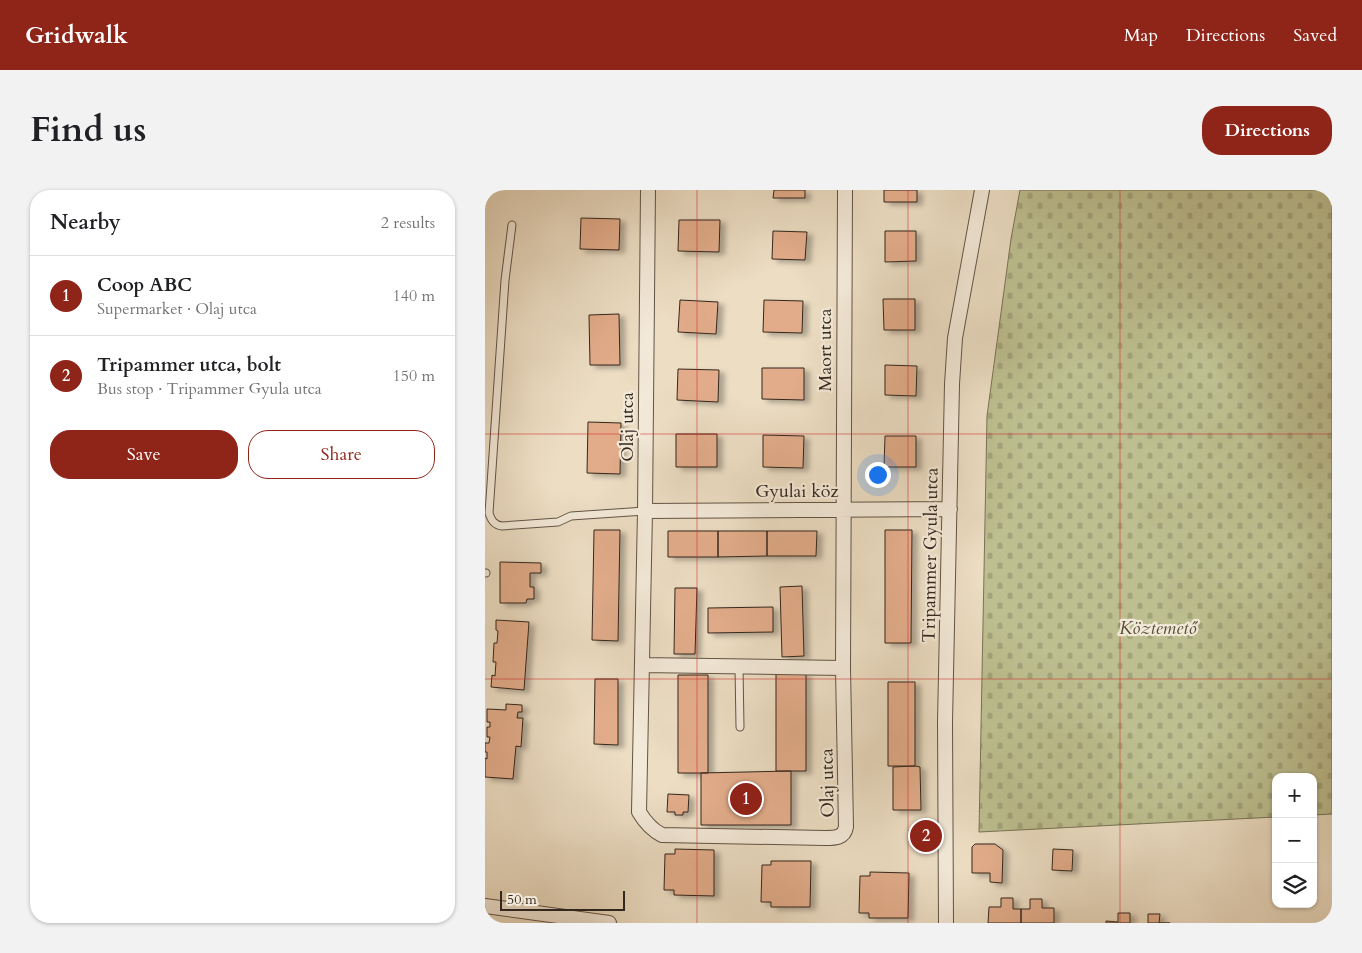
<!DOCTYPE html>
<html lang="en">
<head>
<meta charset="utf-8">
<style>
	:root { --surface:#fff; --page:#f2f2f2; --text:#202124; --muted:#757577; --line:#e0e0e0; --accent:#8f2418 }
	body { margin:0; font-family:Cardo,serif; background:var(--page); color:var(--text) }
	.controls { position:absolute; right:15px; bottom:15px; display:grid; overflow:hidden; border-radius:10px; box-shadow:0 1px 4px #0004 }
	.controls button { width:45px; height:45px; display:grid; place-items:center; padding:0; border:0; border-bottom:1px solid var(--line); background:var(--surface); color:var(--text); font:25px sans-serif }
	.scale { position:absolute; left:15px; bottom:12px; width:125px; box-sizing:border-box; padding-left:5px; border:2px solid #34271c; border-top:0; font-size:14px; line-height:18px; white-space:nowrap; color:#34271c; -webkit-text-stroke:4px #f3e9d8; paint-order:stroke }
	.you { position:absolute; left:392px; top:284px; width:18px; height:18px; margin:-12px; border:4px solid #fff; border-radius:50%; background:#1a73e8; box-shadow:0 0 0 8px #1a73e833 }
	.badge { display:grid; place-items:center; width:32px; height:32px; border-radius:50%; background:var(--accent); color:#fff; font-size:16px; font-weight:700 }
	.pin { position:absolute; translate:-50% -50%; border:2px solid #fff; box-shadow:0 1px 5px #0006 }
	.list { margin:0; padding:0; list-style:none }
	h2 { display:flex; justify-content:space-between; align-items:center; height:65px; margin:0; padding:0 20px; font-size:21px }
	h2 small { font-size:16px; font-weight:400; color:var(--muted) }
	.list li { display:grid; grid-template-columns:32px 1fr auto; gap:15px; align-items:center; box-sizing:border-box; height:80px; padding:0 20px; border-top:1px solid var(--line) }
	.list b { display:block; font-size:19px; white-space:nowrap }
	.list p { margin:0; font-size:16px; white-space:nowrap; color:var(--muted) }
	.list em { font-size:16px; font-style:normal; color:var(--muted) }
	.actions { display:flex; gap:10px; padding:15px 20px }
	.actions a { flex:1; padding:11px 0; border:1px solid var(--accent); border-radius:20px; text-align:center; font-size:18px; color:var(--accent) }
	.actions .main { background:var(--accent); color:#fff }
	.icon { flex:none; width:28px; height:28px; fill:none; stroke:currentColor; stroke-width:2; stroke-linecap:round; stroke-linejoin:round }
	.map { position:relative; flex:none; width:847px; height:733px; overflow:hidden; border-radius:20px }
	header { display:flex; align-items:center; gap:30px; box-sizing:border-box; height:70px; padding:0 25px; background:var(--accent); color:#fff }
	header strong { font-size:24px }
	nav { display:flex; gap:28px; margin-inline-start:auto; font-size:18px }
	.intro { display:flex; align-items:center; justify-content:space-between; box-sizing:border-box; height:120px; padding:0 30px }
	h1 { margin:0; font-size:35px }
	.button { padding:12px 22px; border-radius:20px; background:var(--accent); color:#fff; font-size:18px; font-weight:700 }
	main { display:flex; gap:30px; padding:0 30px }
	aside { flex:1; background:var(--surface); border-radius:20px; box-shadow:0 1px 4px #0004 }
	.map>svg:first-child { display:block }
</style>
</head>
<body>
<header>
<strong>Gridwalk</strong>
<nav><a>Map</a><a>Directions</a><a>Saved</a></nav>
</header>
<div class="intro"><h1>Find us</h1><a class="button">Directions</a></div>
<main>
<aside>
<h2>Nearby<small>2 results</small></h2>
<ul class="list">
<li><span class="badge">1</span><div><b>Coop ABC</b><p>Supermarket · Olaj utca</p></div><em>140 m</em></li>
<li><span class="badge">2</span><div><b>Tripammer utca, bolt</b><p>Bus stop · Tripammer Gyula utca</p></div><em>150 m</em></li>
</ul>
<div class="actions"><a class="main">Save</a><a>Share</a></div>
</aside>
<div class="map">
<svg width="847" height="733" viewBox="0 0 847 733">
	<defs>
		<pattern id="cemetery-stones" width="16" height="16" patternUnits="userSpaceOnUse" patternTransform="scale(1.25)"><rect width="16" height="16" fill="#bdbf90"/><path d="M2 7V4a2 2 0 0 1 4 0v3zM10 15v-3a2 2 0 0 1 4 0v3z" fill="#a3a47c"/></pattern>
		<filter id="shadow"><feDropShadow dx="5.5" dy="3" stdDeviation="2.5" flood-color="#0004"/></filter>
	</defs>
	<rect width="100%" height="100%" fill="#ecddc3"/>
	<filter id="stains"><feTurbulence type="fractalNoise" baseFrequency=".004" numOctaves="4"/><feColorMatrix values="0 0 0 0 .2 0 0 0 0 .09 0 0 0 0 .02 0 0 0 .5 -.17"/></filter>
	<radialGradient id="worn" r=".72"><stop offset=".6" stop-color="#630" stop-opacity="0"/><stop offset="1" stop-color="#630" stop-opacity=".3"/></radialGradient>
	<!-- cemetery -->
	<path fill="url(#cemetery-stones)" stroke="#787356" d="M535,0H847V624L828,625V587H791V627L494,642L502,226L526,49Z"/>
	<!-- building -->
	<path fill="#e2ac8a" stroke="#34271c" filter="url(#shadow)" d="M289,0H320V8H288Z
		M399,0H432V12H399Z
		M96,28L135,29L134,60L95,59Z
		M194,30H235L234,62L193,61Z
		M288,41L322,42L320,70L287,69Z
		M400,41H431V71L400,72Z
		M398,109H430V140H399Z
		M195,110L233,112L231,144L193,142Z
		M279,110L318,111L317,143L278,142Z
		M134,124L135,175H105L104,125Z
		M400,175L432,176L431,206L400,205Z
		M277,178H319V210L277,209Z
		M193,179L234,180L233,212L192,210Z
		M103,232L136,233L135,284L102,283Z
		M191,244H232V277H191Z
		M278,245L319,246L318,278L278,277Z
		M400,246H431V277H399Z
		M109,340H135L133,451L107,450Z
		M400,340H427L426,453H400Z
		M183,341H233V367H183Z
		M233,341H282V366L233,367Z
		M282,341H332L331,366H282Z
		M15,372L56,373V383H45V397H49V409H42L41,413H15Z
		M317,396L319,466L297,467L295,397Z
		M190,398H212L210,464H189Z
		M288,417V442L223,443V418Z
		M11,430L44,432L39,500L6,497L7,485L10,486L11,472H8L9,453H12L13,441L11,440Z
		M291,483H321V581H291Z
		M193,485H223V583H193Z
		M110,489H133V555L109,554Z
		M403,492H430V576H403Z
		M21,514L37,515V522H33L32,528H38L36,557L31,556L28,589L0,587V568L2,569V562H0V553H4L5,547H2V537H5V532H2V519L21,520Z
		M430,576L435,577L436,620H408V577Z
		M306,581V635H216V583Z
		M183,604L204,605L203,622H198V625H190V622H182Z
		M490,654H510L518,660L517,693L505,692V683H487V657Z
		M190,659L229,660V706L189,705V700H179L180,664H190Z
		M568,659L588,660L587,681L567,680Z
		M286,671H326L325,717H286V712H276L277,675H286Z
		M385,682L424,683L423,728H384V723H374L375,686H385Z
		M516,708H528V719H536V733H503L504,717H516Z
		M545,709H557V718H569V733H536V719H545Z
		M633,723H645V733H621V731L633,732Z
		M663,724H675L674,733H685H663Z"/>
	<g fill="none" stroke-linecap="round" stroke-linejoin="round">
		<defs>
			<path id="lane" d="M27,35L20,90L4,323C6,330 9,335 17,336L73,332L86,326L160,321
				M0,383H1
				M254,477L255,537"/>
			<path id="street" d="M163,0L160,321L154,622C160,632 167,640 177,645L340,648C350,648 359,648 361,637L358,478L360,0
				M160,321L465,319
				M157,475L358,478
				M0,716L124,733
				M461,733L460,532L467,194L470,148L497,0"/>
		</defs>
		<!-- lane casing -->
		<use href="#lane" stroke="#625446" stroke-width="9"/>
		<!-- street casing -->
		<use href="#street" stroke="#625446" stroke-width="16"/>
		<!-- lane -->
		<use href="#lane" stroke="#f3e9d8" stroke-width="7"/>
		<!-- street -->
		<use href="#street" stroke="#f3e9d8" stroke-width="14"/>
	</g>
	<!-- grid -->
	<path fill="none" stroke="#d62828" stroke-width="1" stroke-opacity="0.55" d="M212,0V733M423,0V733M635,0V733M0,244H847M0,489H847"/>
	<g text-anchor="middle" stroke-width="4.5" stroke-linejoin="round" paint-order="stroke">
		<!-- street labels -->
		<g font-size="18" fill="#34271c" stroke="#f3e9d8">
			<text transform="translate(340 160) rotate(-90)" y="6">Maort utca</text>
			<text transform="translate(142 237) rotate(-90)" y="6">Olaj utca</text>
			<text x="312" y="307">Gyulai köz</text>
			<text transform="translate(445 365) rotate(-89)" y="6">Tripammer Gyula utca</text>
			<text transform="translate(342 593) rotate(-91)" y="6">Olaj utca</text>
		</g>
		<!-- park labels -->
		<g font-size="18" font-style="italic" fill="#564d39" stroke="#f3e9d8">
			<text x="673" y="444">Köztemető</text>
		</g>
	</g>
	<rect width="100%" height="100%" filter="url(#stains)"/>
	<rect width="100%" height="100%" fill="url(#worn)"/>
</svg>
<div class="controls">
<button>+</button>
<button>−</button>
<button><svg class="icon" aria-label="layers" viewBox="0 0 24 24"><path d="M12 4l9 5-9 5-9-5zM3 14l9 5 9-5"/></svg></button>
</div>
<div class="scale">50 m</div>
<div class="you"></div>
<div class="pin badge" style="left:261px;top:609px">1</div>
<div class="pin badge" style="left:441px;top:646px">2</div>
</div>
</main>
</body>
</html>
